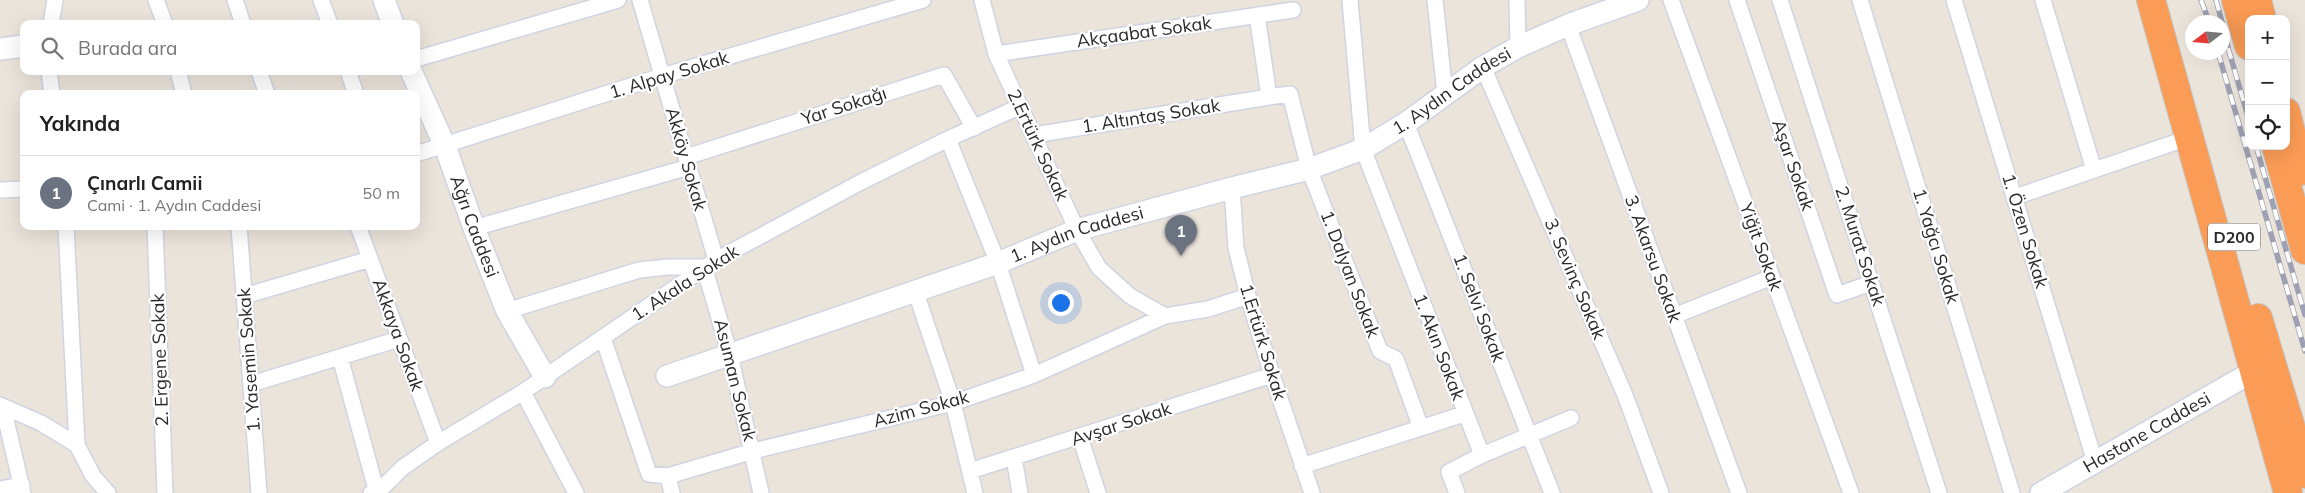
<!DOCTYPE html>
<html lang="tr">
<head>
<meta charset="utf-8">
<style>
	:root { --surface:#fff; --page:#f6f6f6; --text:#222; --muted:#767676; --line:#e0e0e0; --accent:#3d61f6 }
	body { margin:0; font-family:Mulish,sans-serif; background:var(--page); color:var(--text) }
	.controls { position:absolute; right:15px; top:15px; display:grid; overflow:hidden; border-radius:10px; box-shadow:0 5px 20px #0002 }
	.controls button { width:45px; height:45px; display:grid; place-items:center; padding:0; border:0; border-bottom:1px solid var(--line); background:var(--surface); color:var(--text); font:25px sans-serif }
	.compass { position:absolute; left:2185px; top:15px; width:45px; height:45px; border-radius:50%; background:var(--surface); box-shadow:0 5px 20px #0002; rotate:254deg }
	.you { position:absolute; left:1060px; top:302px; width:18px; height:18px; margin:-12px; border:4px solid #fff; border-radius:50%; background:#1a73e8; box-shadow:0 0 0 8px #1a73e833 }
	.badge { display:grid; place-items:center; width:32px; height:32px; border-radius:50%; background:var(--accent); color:#fff; font-size:16px; font-weight:700 }
	.pin { position:absolute; translate:-50% -41px; filter:drop-shadow(0 1px 2px #0008) }
	.pin::after { content:''; position:absolute; top:26px; width:18px; height:15px; background:inherit; clip-path:polygon(0 0,100% 0,50% 100%) }
	.list { margin:0; padding:0; list-style:none }
	h2 { display:flex; justify-content:space-between; align-items:center; height:65px; margin:0; padding:0 20px; font-size:21px }
	h2 small { font-size:16px; font-weight:400; color:var(--muted) }
	.list li { display:grid; grid-template-columns:32px 1fr auto; gap:15px; align-items:center; box-sizing:border-box; height:75px; padding:0 20px; border-top:1px solid var(--line) }
	.list b { display:block; font-size:19px; white-space:nowrap }
	.list p { margin:0; font-size:16px; white-space:nowrap; color:var(--muted) }
	.list em { font-size:16px; font-style:normal; color:var(--muted) }
	.icon { flex:none; width:28px; height:28px; fill:none; stroke:currentColor; stroke-width:2; stroke-linecap:round; stroke-linejoin:round }
	.map { position:relative; flex:none; width:2305px; height:493px; overflow:hidden }
	.search { position:absolute; background:var(--surface); box-shadow:0 5px 20px #0002; left:20px; top:20px; width:400px; height:55px; display:flex; align-items:center; gap:12px; box-sizing:border-box; padding:0 18px; border-radius:10px; color:var(--muted); font-size:19px }
	.panel { position:absolute; background:var(--surface); box-shadow:0 5px 20px #0002; left:20px; top:90px; width:400px; height:140px; border-radius:10px }
	.map>svg:first-child { display:block }
</style>
</head>
<body>
<div class="map">
<svg width="2305" height="493" viewBox="0 0 2305 493">
	<rect width="100%" height="100%" fill="#ebe4db"/>
	<g fill="none" stroke-linecap="round" stroke-linejoin="round">
		<defs>
			<path id="street" d="M156,0L165,24
				M235,0L243,24
				M321,0L330,24
				M640,0L716,260
				M982,0L996,54L1077,230L1099,268L1130,296L1165,316L1208,309L1248,296
				M1350,0L1363,149L1482,455L1571,418
				M1435,0L1445,94
				M1517,0L1518,47
				M1671,0L1851,493
				M1737,0L1837,295L1871,283
				M1780,0L1939,493
				M1860,0L2012,493
				M1954,0L2095,462
				M2043,0L2094,170
				M1257,15L1269,97L1290,94L1309,169L1380,351L1396,359L1421,428
				M51,24L55,0
				M1568,25L1739,493
				M996,54L1293,10
				M416,59L618,0
				M1483,67L1625,395L1661,493
				M49,71L52,94
				M178,71L184,94
				M259,71L267,94
				M348,71L356,94
				M1406,123L1552,493
				M1034,135L1269,97
				M948,139L998,263L1034,375
				M416,154L662,76L923,0
				M686,157L944,75L974,128
				M1232,188L1236,248L1248,296L1272,375L1312,493
				M0,190L24,189
				M2015,197L2188,138
				M66,226L77,445
				M155,226L165,493
				M239,226L259,493
				M358,226L438,443
				M474,228L689,167
				M915,290L953,403L975,493
				M244,296L370,259
				M507,311L639,270L668,267H704L730,355L761,493
				M1674,316L1772,277
				M603,338L649,474L668,476L672,493
				M340,357L377,493
				M251,384L399,339
				M523,392L576,493
				M0,405L41,423L77,445L93,476L108,493
				M3,407L23,493
				M1080,437L1098,493
				M1014,458L1020,493
				M1302,466L1464,414
				M970,471L1272,375
				M668,476L753,451L953,403L1034,375L1165,316
				M0,489L22,485
				M371,493H377L402,468L438,443L523,392L716,260L861,182L948,139L1021,106
				M1457,493L1449,472L1482,455"/>
			<g id="secondary">
				<path d="M384,0L393,24"/>
				<path d="M0,49L24,46"/>
				<path id="s1" d="M411,71L445,146L474,228L507,311L545,377"/>
				<path id="s2" d="M667,376L998,263L1077,230L1232,188L1309,169L1363,149L1406,123L1483,67L1518,47L1568,25L1638,0"/>
				<path id="s3" d="M2041,493L2254,371"/>
			</g>
			<path id="highway" d="M2151,0L2288,493
				M2236,0L2249,46
				M2257,0L2262,19
				M2286,112L2301,171
				M2276,146L2305,250
				M2258,318L2305,474"/>
		</defs>
		<!-- street casing -->
		<use href="#street" stroke="#d0d4e2" stroke-width="18"/>
		<!-- secondary casing -->
		<use href="#secondary" stroke="#d0d4e2" stroke-width="24"/>
		<!-- highway casing -->
		<use href="#highway" stroke="#c3c3c3" stroke-width="30"/>
		<!-- street -->
		<use href="#street" stroke="#fff" stroke-width="15"/>
		<!-- secondary -->
		<use href="#secondary" stroke="#fff" stroke-width="21"/>
		<!-- highway -->
		<use href="#highway" stroke="#fb9c56" stroke-width="28"/>
		<defs>
			<path id="rail" d="M2201,0L2209,22
				M2216,0L2222,22
				M2222,27L2249,120
				M2218,52L2305,351
				M2256,146L2305,315"/>
		</defs>
		<!-- rail casing -->
		<use href="#rail" stroke="#9ea1b3" stroke-width="5.5"/>
		<!-- rail -->
		<use href="#rail" stroke="#fff" stroke-width="4" stroke-dasharray="11" stroke-linecap="butt"/>
	</g>
	<g text-anchor="middle" stroke-width="4.5" stroke-linejoin="round" paint-order="stroke">
		<!-- shield labels -->
		<rect fill="#fff" stroke="#696969" stroke-width="1" x="2208" y="223.5" width="52" height="27" rx="4"/>
		<g font-size="16" font-weight="bold" fill="#292929">
			<text x="2234" y="243">D200</text>
		</g>
		<!-- street labels -->
		<g font-size="18" fill="#292929" stroke="#fff">
			<text transform="translate(1144 32) rotate(-8)" y="6">Akçaabat Sokak</text>
			<text transform="translate(669 75) rotate(-17)" y="6">1. Alpay Sokak</text>
			<text dy="6" stroke="none"><textPath href="#s2" startOffset="839">1. Aydın Caddesi</textPath></text>
			<text transform="translate(844 106) rotate(-18)" y="6">Yar Sokağı</text>
			<text transform="translate(1151 116) rotate(-9)" y="6">1. Altıntaş Sokak</text>
			<text transform="translate(1038 145) rotate(65)" y="6">2.Ertürk Sokak</text>
			<text transform="translate(686 159) rotate(74)" y="6">Akköy Sokak</text>
			<text transform="translate(1793 165) rotate(71)" y="6">Aşar Sokak</text>
			<text dy="6" stroke="none"><textPath href="#s1" startOffset="168">Ağrı Caddesi</textPath></text>
			<text transform="translate(2025 231) rotate(73)" y="6">1. Özen Sokak</text>
			<text dy="6" stroke="none"><textPath href="#s2" startOffset="434">1. Aydın Caddesi</textPath></text>
			<text transform="translate(1860 246) rotate(72)" y="6">2. Murat Sokak</text>
			<text transform="translate(1936 246) rotate(73)" y="6">1. Yağcı Sokak</text>
			<text transform="translate(1761 247) rotate(70)" y="6">Yiğit Sokak</text>
			<text transform="translate(1653 259) rotate(70)" y="6">3. Akarsu Sokak</text>
			<text transform="translate(1350 274) rotate(69)" y="6">1. Dalyan Sokak</text>
			<text transform="translate(1575 279) rotate(67)" y="6">3. Sevinç Sokak</text>
			<text transform="translate(685 283) rotate(-33)" y="6">1. Akala Sokak</text>
			<text transform="translate(1479 308) rotate(69)" y="6">1. Selvi Sokak</text>
			<text transform="translate(398 335) rotate(70)" y="6">Akkaya Sokak</text>
			<text transform="translate(1263 342) rotate(73)" y="6">1.Ertürk Sokak</text>
			<text transform="translate(1439 347) rotate(69)" y="6">1. Akın Sokak</text>
			<text transform="translate(160 360) rotate(-92)" y="6">2. Ergene Sokak</text>
			<text transform="translate(249 360) rotate(-94)" y="6">1. Yasemin Sokak</text>
			<text transform="translate(735 380) rotate(76)" y="6">Asuman Sokak</text>
			<text transform="translate(921 409) rotate(-15)" y="6">Azim Sokak</text>
			<text transform="translate(1121 424) rotate(-18)" y="6">Avşar Sokak</text>
			<text dy="6" stroke="none"><textPath href="#s3" startOffset="122">Hastane Caddesi</textPath></text>
		</g>
	</g>
</svg>
<div class="controls">
<button>+</button>
<button>−</button>
<button><svg class="icon" aria-label="locate" viewBox="0 0 24 24"><circle cx="12" cy="12" r="6"/><path d="M12 2v4M12 18v4M2 12h4M18 12h4"/></svg></button>
</div>
<svg class="compass" viewBox="-18 -18 36 36"><path d="M0-13l5 13h-10z" fill="#e53935"/><path d="M0 13l5-13h-10z" fill="#767676"/></svg>
<div class="you"></div>
<div class="pin badge" style="left:1181px;top:256px;background:#6b7280">1</div>
<div class="search"><svg class="icon" aria-label="search" viewBox="0 0 24 24"><circle cx="10" cy="10" r="6"/><path d="M15 15l6 6"/></svg>Burada ara</div>
<section class="panel">
<h2>Yakında<small></small></h2>
<ul class="list">
<li><span class="badge" style="background:#6b7280">1</span><div><b>Çınarlı Camii</b><p>Cami · 1. Aydın Caddesi</p></div><em>50 m</em></li>
</ul>
</section>
</div>
</body>
</html>
